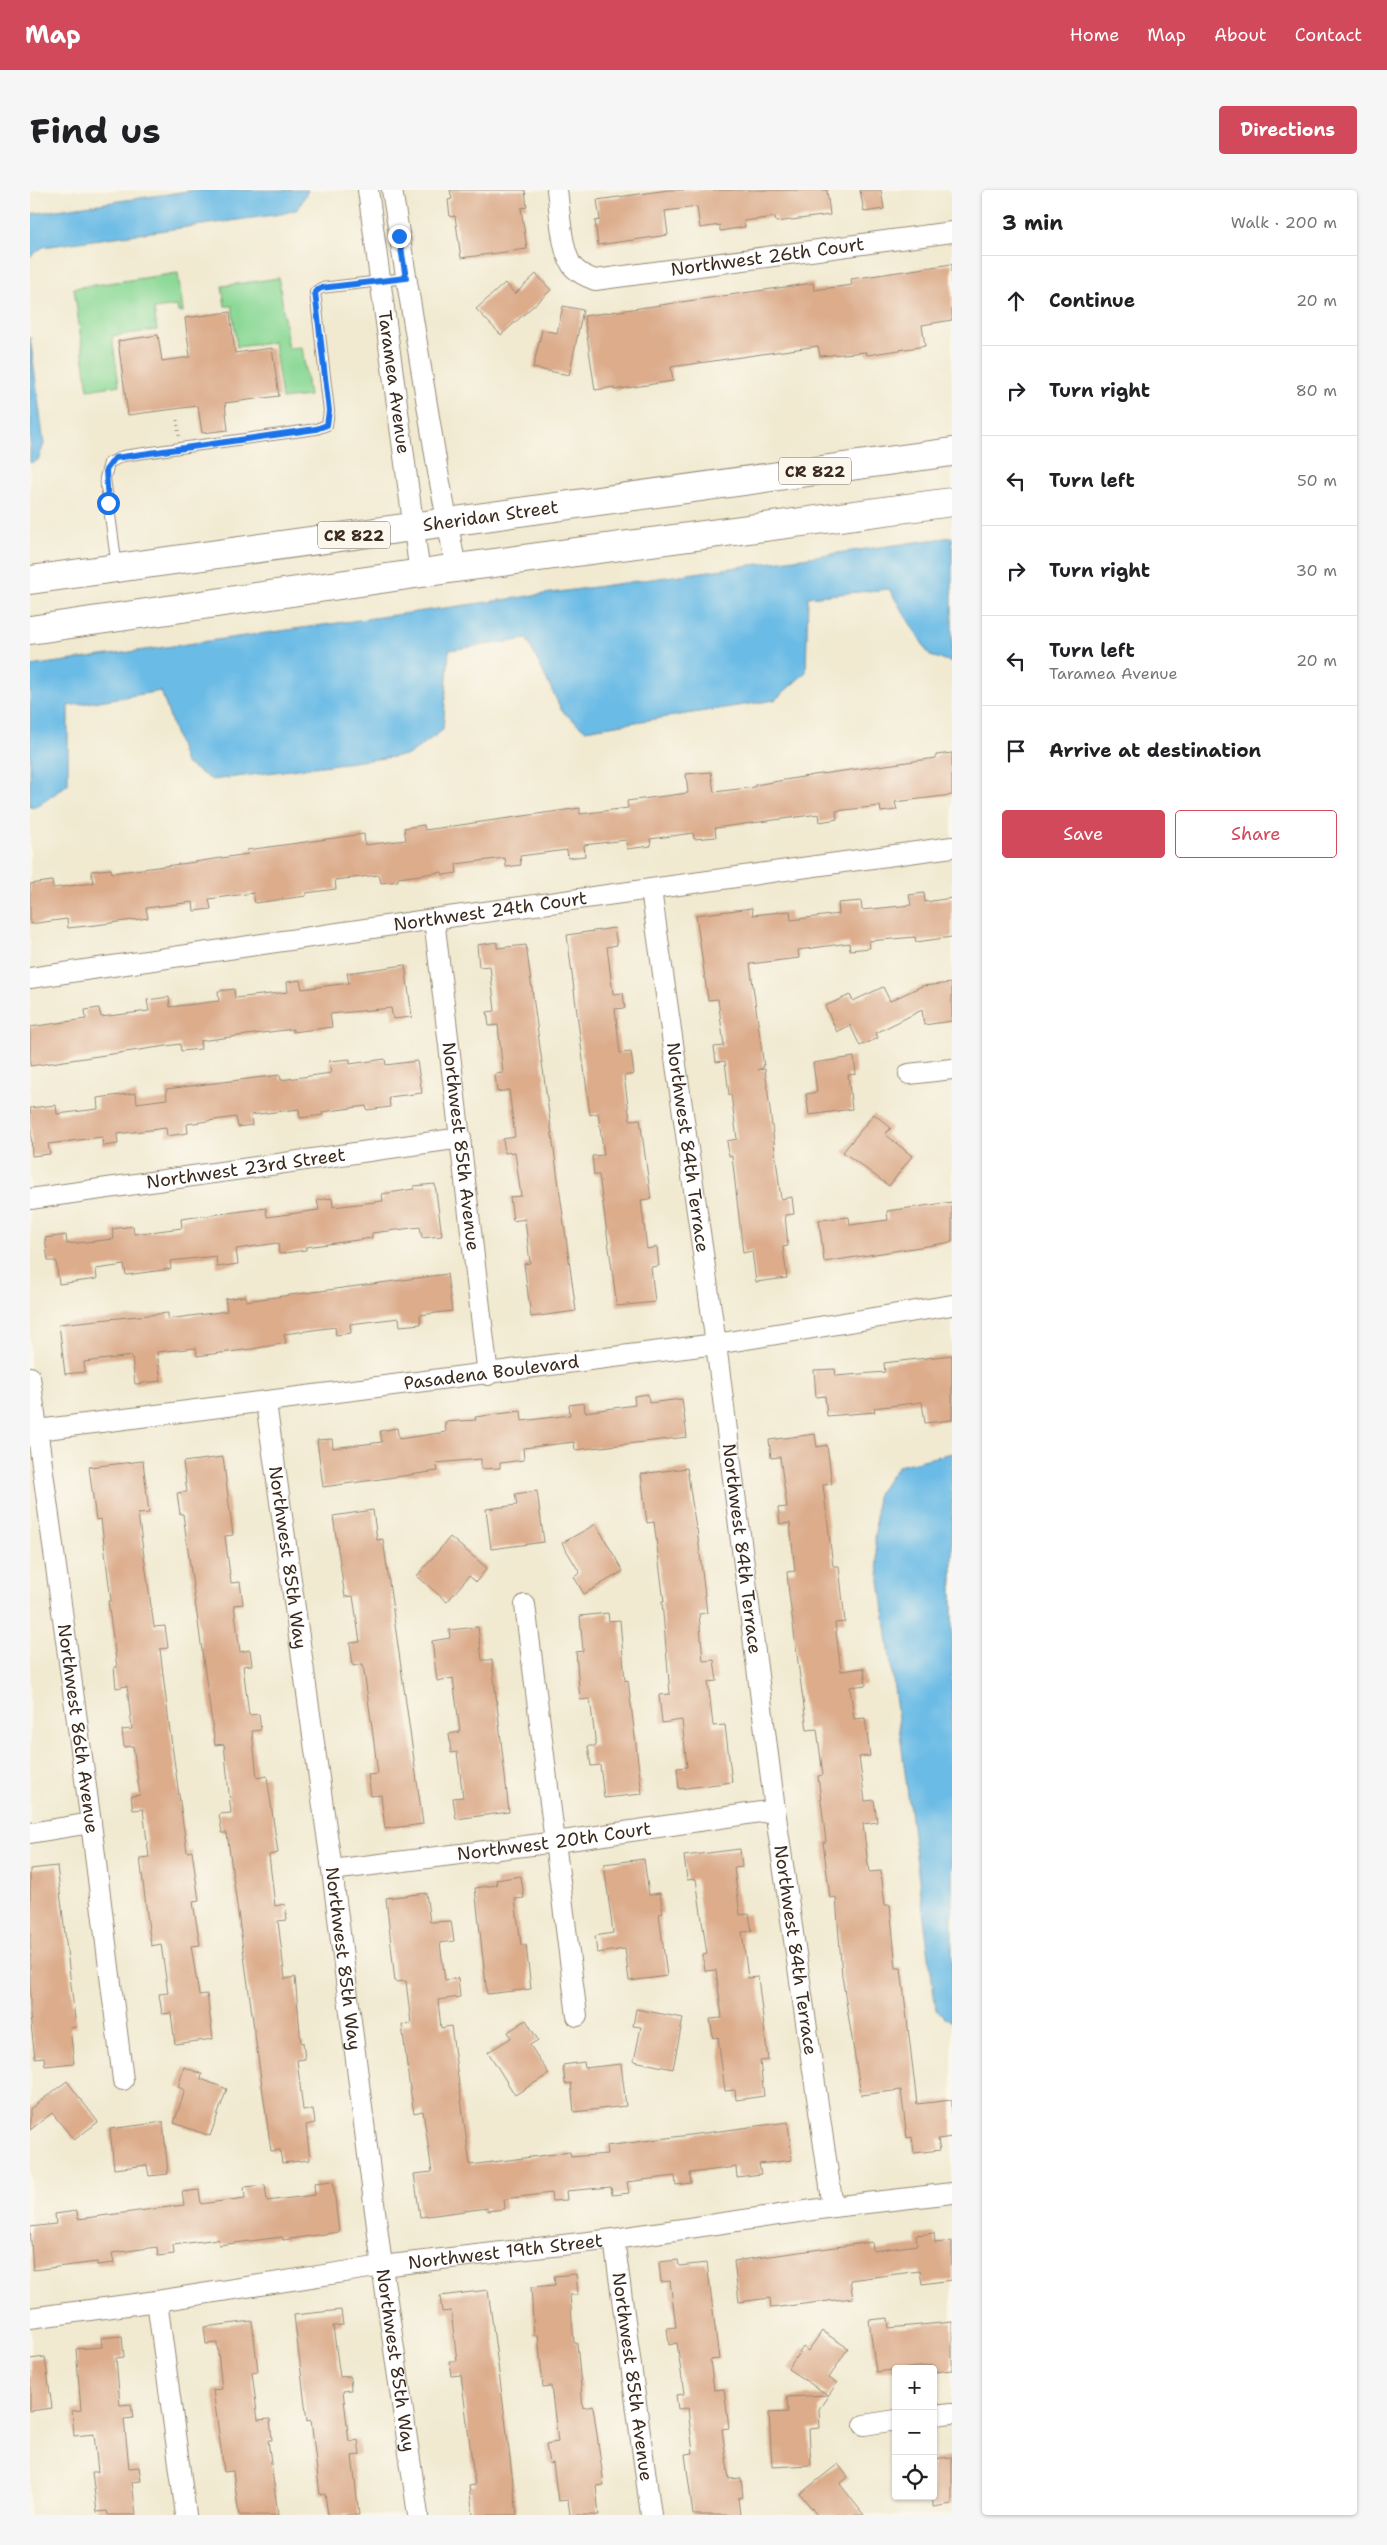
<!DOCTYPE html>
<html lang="en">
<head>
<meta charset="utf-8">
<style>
	:root { --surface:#fff; --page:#f6f6f6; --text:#202124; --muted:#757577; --line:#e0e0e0; --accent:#d1495b }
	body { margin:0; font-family:"Shantell Sans",sans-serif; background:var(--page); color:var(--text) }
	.controls { position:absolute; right:15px; bottom:15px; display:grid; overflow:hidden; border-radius:5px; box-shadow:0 1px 4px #0004 }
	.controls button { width:45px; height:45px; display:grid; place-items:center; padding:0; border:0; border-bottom:1px solid var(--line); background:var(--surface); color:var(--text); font:25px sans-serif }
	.stop { position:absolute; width:15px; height:15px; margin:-11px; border:4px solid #1a73e8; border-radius:50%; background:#fff }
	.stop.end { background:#1a73e8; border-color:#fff; box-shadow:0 1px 5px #0008 }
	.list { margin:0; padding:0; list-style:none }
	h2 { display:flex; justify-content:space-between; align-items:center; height:65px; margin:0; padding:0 20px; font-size:21px }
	h2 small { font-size:16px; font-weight:400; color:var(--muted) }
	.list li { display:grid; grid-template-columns:32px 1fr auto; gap:15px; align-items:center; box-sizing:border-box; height:90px; padding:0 20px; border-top:1px solid var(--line) }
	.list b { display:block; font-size:19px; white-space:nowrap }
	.list p { margin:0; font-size:16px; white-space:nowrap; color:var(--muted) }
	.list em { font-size:16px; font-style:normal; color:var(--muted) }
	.actions { display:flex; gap:10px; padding:15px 20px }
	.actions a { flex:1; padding:11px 0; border:1px solid var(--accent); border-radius:5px; text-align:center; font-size:18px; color:var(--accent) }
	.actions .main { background:var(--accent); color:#fff }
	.icon { flex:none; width:28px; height:28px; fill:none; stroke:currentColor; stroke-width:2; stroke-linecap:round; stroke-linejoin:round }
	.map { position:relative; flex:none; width:922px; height:2325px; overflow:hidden; border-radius:5px }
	header { display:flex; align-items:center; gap:30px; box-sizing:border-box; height:70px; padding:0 25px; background:var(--accent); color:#fff }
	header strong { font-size:24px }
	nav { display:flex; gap:28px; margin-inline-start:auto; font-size:18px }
	.intro { display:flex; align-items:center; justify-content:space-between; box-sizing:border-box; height:120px; padding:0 30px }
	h1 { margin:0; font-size:35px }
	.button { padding:12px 22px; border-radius:5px; background:var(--accent); color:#fff; font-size:18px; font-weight:700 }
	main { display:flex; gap:30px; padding:0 30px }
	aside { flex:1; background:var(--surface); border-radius:5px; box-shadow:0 1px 4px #0004 }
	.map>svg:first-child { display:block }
</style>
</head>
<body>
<header>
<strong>Map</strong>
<nav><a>Home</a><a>Map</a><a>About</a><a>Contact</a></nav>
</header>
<div class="intro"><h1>Find us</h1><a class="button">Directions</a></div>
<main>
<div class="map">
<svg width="922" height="2325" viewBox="0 0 922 2325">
	<rect width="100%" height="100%" fill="#fbf7ec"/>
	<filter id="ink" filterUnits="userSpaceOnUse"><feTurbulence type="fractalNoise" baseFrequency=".02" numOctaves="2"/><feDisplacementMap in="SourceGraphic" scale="10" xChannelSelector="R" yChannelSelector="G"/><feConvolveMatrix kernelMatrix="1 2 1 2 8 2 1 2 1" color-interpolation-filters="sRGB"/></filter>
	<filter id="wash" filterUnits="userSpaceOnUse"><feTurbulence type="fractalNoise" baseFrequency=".0096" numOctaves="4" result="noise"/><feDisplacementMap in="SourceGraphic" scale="20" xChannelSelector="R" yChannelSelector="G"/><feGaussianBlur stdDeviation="1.12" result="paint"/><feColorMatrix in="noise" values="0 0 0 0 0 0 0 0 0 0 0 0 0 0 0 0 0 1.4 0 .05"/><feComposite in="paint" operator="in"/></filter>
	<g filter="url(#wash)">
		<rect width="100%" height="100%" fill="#f1ead1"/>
		<!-- green -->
		<path fill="#8cd997" stroke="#64825a" d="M148,83L153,122H148L147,116L124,119L127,140L82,146L89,195L58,200L44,98Z
			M249,88L258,158L272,157L279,206L252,209L244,152L207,157L202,116H195L192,96Z"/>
		<!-- water -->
		<path fill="#6bbbe6" stroke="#537282" d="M165,0H278L268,19L251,24L13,57L0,67V24Z
			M0,147L14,254L8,270L0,273Z
			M922,347V472L900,466L859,399L778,407L776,482L745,510L555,540L532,521L497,449L419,460L413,540L378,565L182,590L155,573L131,501L38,516V594L8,616L0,617V476Z
			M922,1263V1832L906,1820L845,1352L847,1304L868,1276Z"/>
		<g id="blocks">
			<!-- building -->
			<path fill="#dcac8b" d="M420,0H495L497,17L491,18L497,59L431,68L425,26L420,27L418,10L422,9Z
				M638,0H797L800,25L746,32L745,27L714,31L715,37L690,41V35L670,38L667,17L635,21L638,45L568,55L565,31L570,30L567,10Z
				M830,0H851L854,19L834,22Z
				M922,74V130L892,135L895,156L837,165L836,162L790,166L788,156L641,177L643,191L584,200V197L565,200L554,126L783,93L784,100L822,95L821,89Z
				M506,84L521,100L471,145L446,119L475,93L485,104Z
				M533,116L553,120L539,185L503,178L512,140L527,143Z
				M200,122L205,163L242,158L249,206L195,213L198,240L172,243L168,216L98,225L88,151L128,145L132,171L160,167L155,128Z
				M922,563V605L865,612L867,620L851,622L850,616L806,621L807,629L790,632L789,624L685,638L686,647L664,649L663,643L620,649L621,656L597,659L596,650L554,655L555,666L538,668L537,660L490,666L491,675L476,677L475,668L426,674L427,683L413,685L412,682L368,688V691L351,693L349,685L305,690L306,699L276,703V706L225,713L223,703L179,709L181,719L164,721L163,712L116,718L118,728L66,735L38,738L37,729L0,734V694L22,691L23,698L63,693L61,681L81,679L82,683L158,673L218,664L217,660L334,644L335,655L376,650L374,638L394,635L395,640L550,618V624L598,618L597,611L658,603L656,584L681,582L684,602L725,597V595L784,585L906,568V565Z
				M894,703L895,712L922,708V747L886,752L885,747L839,751L840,758L820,760L819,753L768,760L769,768L720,774L734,877L728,880L735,879L751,1009L762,1007L764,1024L755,1025L758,1056L753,1057L757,1088L726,1092L722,1061L713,1063L702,966H699L697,951L707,949L701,904L699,905L695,871L686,872L684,857L694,856L688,809L678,810L666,725L722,718L723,725L760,721L761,730L809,724L808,713L831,711L832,720L881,715L879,705Z
				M584,738L587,755L577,757L583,804L593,803L595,818L585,819L590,863L601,862L604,884L594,886L600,930L610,929L621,1009L611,1010L617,1059L627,1057L629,1076L621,1077L625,1112L587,1116L569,985H564L562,966L574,965L568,923L560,925L537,745Z
				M467,752V758L496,755L546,1121L501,1127L494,1074L500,1073L495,1029L483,1031L480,1007L491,1006L485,962L475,963L473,949L485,947L479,900L467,902L465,884L473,883L468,835L459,836L457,822L465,821L460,776L449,777L447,755Z
				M375,775L382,827L363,829L361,818L300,824L302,837L263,842V839L170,851L171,859L151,861L150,854L0,876V837L56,829L55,820L69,818L71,827L119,821L117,810L139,807L140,817L189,811L188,801L204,799L205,808L258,802L257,792L270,790L272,799L319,793L317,783Z
				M922,793V831L894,835L892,820L846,843L848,848L830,856L820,835L807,842L795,816L820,805L823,811L853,797L860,811L892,796Z
				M824,867L826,884L818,885L822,919L779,925L776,904L787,902L783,873Z
				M320,869V874L355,869L356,875L387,871L392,903L359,907L360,917L337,920L336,916L292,922L293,925L270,928L269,919L221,925L222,935L208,937L206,927L157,934L158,943L137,946L136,938L87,944L88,954L73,956L72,947L18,954L20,964L2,966L0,918L26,915L27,924L68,919L67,908L106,903L107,913L137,909L136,899L250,885L251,890L301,883L299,871Z
				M844,924L861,938L855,944L882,966L859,996L813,962Z
				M405,994L412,1046L392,1048L390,1037L342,1043V1048L276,1057V1060L249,1064L248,1053L206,1059L208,1074L187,1077L186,1066L140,1071L141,1079L96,1085L94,1075L66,1079L67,1089L29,1094L26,1071H18L15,1048L36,1045L37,1054L84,1049L82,1039L103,1036L104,1044L152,1038L151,1029L236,1018L237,1027L289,1020L287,1010L302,1008L303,1017L353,1011L352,1004L384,999V996Z
				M922,1012V1052L794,1072L789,1030L819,1027L820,1035L858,1030L857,1021Z
				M417,1084L422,1121L390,1125L391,1134L370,1136L369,1128L320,1134L321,1143L306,1145L305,1137L254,1144L256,1153L222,1159L167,1166L166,1158L127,1162L131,1191L105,1194L102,1166L54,1172L55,1182L35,1184L29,1134L138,1123V1129L197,1121L195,1109L216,1106V1111Z
				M922,1165V1230L895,1233L892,1212L844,1218L845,1222L797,1226L795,1206L786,1207L784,1180L805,1179L806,1186L855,1182L854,1173Z
				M618,1204L619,1213L652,1209L657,1247L545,1260L544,1252L493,1258L494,1270L470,1273V1278L451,1279V1269L406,1273L408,1281L293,1297L287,1250L302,1249L303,1258L352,1252L350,1241L367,1238L369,1249L416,1242L415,1232L446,1230L445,1227L491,1221L492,1231L540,1225L539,1215L554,1213L555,1222L605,1215L604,1206Z
				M785,1244L787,1257L797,1255L802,1294L793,1295L803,1376H809L815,1432L805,1433L811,1481L834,1478L836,1495L820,1497L824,1529L835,1528L840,1566L829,1567L835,1611L844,1610L847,1632L833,1634L839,1682L851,1681L855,1715H860L866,1778H871L887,1914L922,1910V1947L908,1949L910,1960L884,1963L882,1947L877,1948L871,1900L831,1905L812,1786L806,1707L800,1708L793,1652H796L788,1586L793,1585L787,1539L777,1540L759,1404L757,1382L765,1381L760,1333L750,1334L748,1318L757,1317L750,1267L741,1268L739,1250Z
				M193,1267L203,1345L195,1346L201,1393L210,1392L213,1414L204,1415L210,1462L220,1460L222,1475L213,1476L219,1525L229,1524L231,1540L222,1541L227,1588L237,1586L248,1663L239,1665L245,1716L255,1714L257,1730L248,1731L255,1789L265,1787L271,1853L273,1852L275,1869L267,1870L273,1920L283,1919L285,1933L276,1935L280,1970L252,1973L250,1960L241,1961L197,1643H192L189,1624L201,1623L194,1554L185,1555L153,1324H150L147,1303L157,1302L153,1272Z
				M113,1271L119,1323L108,1324L124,1437L135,1436L138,1458L130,1459L139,1534L157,1662L162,1661L169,1711L163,1712L170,1755L161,1756L169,1805L177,1804L183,1849L145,1854L141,1823L132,1824L129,1804L138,1803L131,1754L121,1756L110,1668L119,1667L113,1619L103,1620L101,1606L110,1605L103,1556L94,1557L92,1540L102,1539L97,1496L86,1498L84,1477H87L78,1411H81L71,1329L66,1330L59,1277Z
				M657,1278L666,1339H667L677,1423L669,1424L673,1471L684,1470L687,1491L678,1492L683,1536L695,1535L702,1592L649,1599L647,1578L657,1577L652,1530L632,1533L629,1505L640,1504L632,1412H634L624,1332L617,1333L611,1284Z
				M507,1301L514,1352L461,1359L456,1319L487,1315L485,1304Z
				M343,1320L347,1350L353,1349L393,1634L355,1639L351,1605L341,1606L338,1585L348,1584L341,1530L333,1474L323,1476L320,1453L330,1452L323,1406L315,1407L303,1326Z
				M566,1334L593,1381L554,1404L544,1387L550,1383L532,1353Z
				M420,1347L457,1378L446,1392L439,1386L417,1412L387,1386Z
				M578,1423L579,1431L590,1430L595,1491L598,1490L612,1604L574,1608L570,1575L561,1576L558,1556H566L560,1509L550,1510L546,1462L553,1461L550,1426Z
				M448,1437L452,1470H462L479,1622L426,1629L423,1608L433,1607L427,1562L421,1563L419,1544L430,1542L423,1488L407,1491L402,1451L420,1448L419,1440Z
				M710,1659L712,1677L704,1678L710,1725L719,1724L722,1741L712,1742L718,1788L728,1787L738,1870L730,1871L734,1906L706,1910L705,1900L695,1901L688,1847L683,1848L680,1829L692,1828L686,1780L675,1781L673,1765L677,1764L666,1689L657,1690L654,1666Z
				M614,1669L619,1705L630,1703L633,1723L629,1724L637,1786L599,1791L595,1759L567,1763L565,1746L583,1743L574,1674Z
				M27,1676L46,1837L40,1838L44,1873L15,1876L14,1867L5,1868L0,1826V1679Z
				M491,1686L494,1708L485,1709L491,1755H496L501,1799L457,1804L445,1698L467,1695L466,1690Z
				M396,1703L400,1732L421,1731L424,1751L410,1753L415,1790L428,1788L430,1807L408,1810L411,1838L421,1836L440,1975L540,1962L541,1967L577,1964L576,1956L758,1932L762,1970L729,1974L731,1984L707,1987L706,1977L660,1983L661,1993L646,1995L645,1986L597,1992L599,2003L582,2005L581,1997L536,2001L537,2010L522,2011L521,2003L474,2009L475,2019L457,2021V2018L390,2027L384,1984L402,1982L393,1921L384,1923L379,1892L372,1835L381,1834L376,1791L365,1792L356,1708Z
				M606,1819L653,1828L643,1879L604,1871L611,1837L603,1836Z
				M496,1830L508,1850L500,1855L519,1884L485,1905L458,1862L481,1848L478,1842Z
				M554,1872L555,1878L591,1874L596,1916L544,1922L541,1893L535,1894L533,1875Z
				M154,1877L172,1884L171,1889L197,1899L180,1946L144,1933L155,1900L148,1897Z
				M37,1891L68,1932L44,1950L22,1923L0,1940V1919Z
				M133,1932L138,1984L119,1986L117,1975L84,1979L80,1939Z
				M303,1991L309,2042L253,2050L252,2047L189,2055L188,2049L143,2055L144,2064L128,2066L127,2057L82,2063L84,2073L67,2075V2072L3,2080L0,2037L26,2034L25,2024L47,2021L48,2029L154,2015L152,2002L169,2000L171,2014L215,2008L214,1997L235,1995L237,2011L285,2005L284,1993Z
				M904,2043L905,2053L922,2051V2090L892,2094L890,2081L820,2090L823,2108L741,2118L740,2108L709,2112L704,2071L842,2052L843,2061L887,2055L886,2045Z
				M648,2070L649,2076L677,2073L689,2169L680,2170L684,2200L694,2199L699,2238L692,2239L699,2289L711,2288L713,2307L708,2308L710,2325H663L655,2264L663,2263L658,2218L648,2219L646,2205L654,2204L647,2153L639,2155L637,2138L646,2137L640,2091L631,2092L629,2072Z
				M546,2084L548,2105H540L544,2153H547L553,2218L563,2216L574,2295L566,2296L569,2325H540L538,2310L528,2311L523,2273L519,2274L516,2254L528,2252L521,2196L513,2197L508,2145H504L501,2097L525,2095L524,2086Z
				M458,2100L475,2228L487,2325H443L439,2296L445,2295L431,2185L421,2186L419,2171H427L421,2121L412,2122L410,2106Z
				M311,2120L313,2135L303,2136L310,2187L320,2186L321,2200L313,2201L319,2252L328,2250L330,2265L322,2266L329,2325H298L295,2304L290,2305L281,2230L277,2231L264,2125Z
				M858,2128L859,2138L922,2132V2180L905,2182L904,2175L846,2182L839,2130Z
				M222,2131L228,2181L222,2182L228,2230L240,2229L242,2250H238L248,2325H209L203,2281L194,2282L186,2222L183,2200L192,2199L187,2153L176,2154L174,2137Z
				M792,2141L818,2158L799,2188L807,2193L789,2219L790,2238L779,2239L781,2275L742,2277L739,2223L758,2222L757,2207L798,2205L758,2179L773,2157L778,2161Z
				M92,2146L94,2167L86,2168L90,2215L101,2214L103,2228L94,2229L99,2278L109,2277L111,2291L102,2292L106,2325H78L77,2321L67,2322L62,2282H68L64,2244L44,2246L42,2221L51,2220L46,2159L72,2157L71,2148Z
				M15,2167L22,2218L0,2221V2169Z
				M922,2267V2314L903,2317V2269Z
				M808,2274L818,2287L810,2294L834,2325H787L770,2304Z"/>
		</g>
	</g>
	<g filter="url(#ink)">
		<use href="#blocks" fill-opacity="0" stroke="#968a78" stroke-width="1"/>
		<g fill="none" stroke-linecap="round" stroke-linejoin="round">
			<defs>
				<path id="lane" d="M87,377L75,288L79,273L93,266L286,239L297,235L299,221L285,102L291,98L376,88"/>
				<g id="street">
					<path id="s1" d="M338,0L390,384"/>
					<path d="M362,0L408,282L426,378"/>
					<path id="s2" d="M527,0C530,20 531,64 544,78C550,84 557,87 565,90L922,42"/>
					<path id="s3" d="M621,700L686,1154L745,1620L803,2017"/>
					<path id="s4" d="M404,729L458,1185"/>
					<path id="s5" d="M0,788L404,729L922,657"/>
					<path d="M879,884L922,879"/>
					<path id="s6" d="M0,1009L431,948"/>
					<path id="s7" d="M0,1187L61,1633L93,1890"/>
					<path id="s8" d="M236,1213L302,1680L352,2076L388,2325"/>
					<path id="s9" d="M0,1241L686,1154L922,1115"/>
					<path d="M495,1415L547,1826"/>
					<path d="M0,1643L61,1633"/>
					<path id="s10" d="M302,1680L526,1652L745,1620"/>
					<path id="s11" d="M584,2049L621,2325"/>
					<path d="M127,2111L156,2325"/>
					<path id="s12" d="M0,2128L127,2111L352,2076L584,2049L803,2017L922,2003"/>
					<path d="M903,2225L922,2223"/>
					<path d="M834,2235L866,2230"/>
				</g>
				<g id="primary">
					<path id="s13" d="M0,390L922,262"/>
					<path d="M0,440L426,378L922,312"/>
				</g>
			</defs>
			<!-- lane casing -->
			<use href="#lane" stroke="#968a78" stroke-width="12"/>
			<!-- street casing -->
			<use href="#street" stroke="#968a78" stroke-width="22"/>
			<!-- primary casing -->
			<use href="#primary" stroke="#968a78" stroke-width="30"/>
			<!-- path -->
			<path stroke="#968a78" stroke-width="3" stroke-dasharray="1 4" stroke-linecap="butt" d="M147,230L149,246"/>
			<!-- lane -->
			<use href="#lane" stroke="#fff" stroke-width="10"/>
			<!-- street -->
			<use href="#street" stroke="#fff" stroke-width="20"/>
			<!-- primary -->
			<use href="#primary" stroke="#fff" stroke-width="28"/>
		</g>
	</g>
	<g fill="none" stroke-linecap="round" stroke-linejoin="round" filter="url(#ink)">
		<!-- route -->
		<path stroke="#1a73e8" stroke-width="6" d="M78,313L76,280L85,268L286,239L297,235L299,221L285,102L291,98L376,88L369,46"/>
	</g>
	<g text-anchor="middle" stroke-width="5" stroke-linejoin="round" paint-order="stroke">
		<!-- shield labels -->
		<g fill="#fbf7ec" stroke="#75685c" stroke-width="1">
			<rect x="749" y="267.5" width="72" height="27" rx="4"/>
			<rect x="288" y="331.5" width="72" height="27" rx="4"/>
		</g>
		<g font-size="16" font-weight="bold" fill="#3b2a1e">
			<text x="785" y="287">CR 822</text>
			<text x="324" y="351">CR 822</text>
		</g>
		<!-- street labels -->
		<g font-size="18" fill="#3b2a1e" stroke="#fbf7ec">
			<text dy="6" stroke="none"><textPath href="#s2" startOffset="279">Northwest 26th Court</textPath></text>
			<text dy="6" stroke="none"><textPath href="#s1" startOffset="194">Taramea Avenue</textPath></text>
			<text dy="6" stroke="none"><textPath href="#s13" startOffset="465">Sheridan Street</textPath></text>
			<text dy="6" stroke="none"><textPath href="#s5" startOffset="465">Northwest 24th Court</textPath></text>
			<text dy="6" stroke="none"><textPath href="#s4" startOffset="229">Northwest 85th Avenue</textPath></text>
			<text dy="6" stroke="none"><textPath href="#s3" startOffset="260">Northwest 84th Terrace</textPath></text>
			<text dy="6" stroke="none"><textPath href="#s6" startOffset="218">Northwest 23rd Street</textPath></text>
			<text dy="6" stroke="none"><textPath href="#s9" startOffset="465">Pasadena Boulevard</textPath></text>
			<text dy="6" stroke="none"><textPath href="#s3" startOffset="665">Northwest 84th Terrace</textPath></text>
			<text dy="6" stroke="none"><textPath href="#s8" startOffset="156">Northwest 85th Way</textPath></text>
			<text dy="6" stroke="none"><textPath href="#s7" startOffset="355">Northwest 86th Avenue</textPath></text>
			<text dy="6" stroke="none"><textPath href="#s10" startOffset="224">Northwest 20th Court</textPath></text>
			<text dy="6" stroke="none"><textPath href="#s3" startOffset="1070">Northwest 84th Terrace</textPath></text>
			<text dy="6" stroke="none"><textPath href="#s8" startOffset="561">Northwest 85th Way</textPath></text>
			<text dy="6" stroke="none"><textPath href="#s12" startOffset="480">Northwest 19th Street</textPath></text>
			<text dy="6" stroke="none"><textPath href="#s8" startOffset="966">Northwest 85th Way</textPath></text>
			<text dy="6" stroke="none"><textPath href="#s11" startOffset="139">Northwest 85th Avenue</textPath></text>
		</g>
	</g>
</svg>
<div class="controls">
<button>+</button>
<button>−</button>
<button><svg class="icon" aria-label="locate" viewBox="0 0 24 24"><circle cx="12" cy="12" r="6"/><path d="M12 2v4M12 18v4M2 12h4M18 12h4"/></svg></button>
</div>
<div class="stop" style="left:78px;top:313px"></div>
<div class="stop end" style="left:369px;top:46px"></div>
</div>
<aside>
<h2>3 min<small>Walk · 200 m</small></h2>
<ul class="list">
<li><svg class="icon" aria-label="ahead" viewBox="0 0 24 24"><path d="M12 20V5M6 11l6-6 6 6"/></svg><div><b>Continue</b></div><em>20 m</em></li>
<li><svg class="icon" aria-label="right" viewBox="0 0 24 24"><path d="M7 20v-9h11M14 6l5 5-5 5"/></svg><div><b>Turn right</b></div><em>80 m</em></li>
<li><svg class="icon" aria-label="left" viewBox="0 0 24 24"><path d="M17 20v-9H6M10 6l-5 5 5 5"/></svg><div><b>Turn left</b></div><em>50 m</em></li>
<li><svg class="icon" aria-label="right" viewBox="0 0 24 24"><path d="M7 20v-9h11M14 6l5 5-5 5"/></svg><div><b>Turn right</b></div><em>30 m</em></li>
<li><svg class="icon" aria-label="left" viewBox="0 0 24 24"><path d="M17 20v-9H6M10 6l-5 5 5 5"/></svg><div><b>Turn left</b><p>Taramea Avenue</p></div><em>20 m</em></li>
<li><svg class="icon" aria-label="arrive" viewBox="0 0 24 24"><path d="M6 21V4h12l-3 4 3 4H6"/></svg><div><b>Arrive at destination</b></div></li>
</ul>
<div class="actions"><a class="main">Save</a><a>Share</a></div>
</aside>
</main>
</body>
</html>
